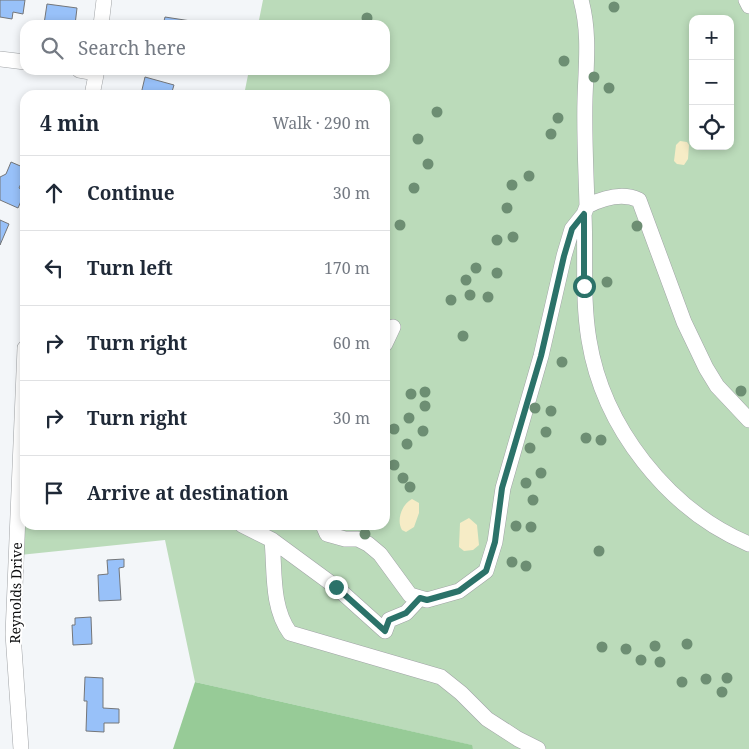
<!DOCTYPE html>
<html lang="en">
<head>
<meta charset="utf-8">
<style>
	:root { --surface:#fff; --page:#f6f6f7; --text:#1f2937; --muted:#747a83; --line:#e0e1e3 }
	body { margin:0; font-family:"Noto Serif",serif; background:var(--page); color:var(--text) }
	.controls { position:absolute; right:15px; top:15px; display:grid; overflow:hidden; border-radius:10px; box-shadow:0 2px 8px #0003 }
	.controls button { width:45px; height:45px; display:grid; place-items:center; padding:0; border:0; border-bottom:1px solid var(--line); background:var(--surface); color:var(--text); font:25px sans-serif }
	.stop { position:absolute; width:15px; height:15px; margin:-11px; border:4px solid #2b7269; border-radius:50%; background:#fff }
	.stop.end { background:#2b7269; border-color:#fff; box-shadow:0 1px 5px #0008 }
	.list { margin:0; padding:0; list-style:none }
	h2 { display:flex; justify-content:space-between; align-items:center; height:65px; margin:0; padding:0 20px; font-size:21px }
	h2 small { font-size:16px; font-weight:400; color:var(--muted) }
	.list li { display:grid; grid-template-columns:32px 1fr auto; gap:15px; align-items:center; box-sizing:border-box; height:75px; padding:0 20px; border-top:1px solid var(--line) }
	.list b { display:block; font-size:19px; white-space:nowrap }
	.list em { font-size:16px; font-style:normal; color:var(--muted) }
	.icon { flex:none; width:28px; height:28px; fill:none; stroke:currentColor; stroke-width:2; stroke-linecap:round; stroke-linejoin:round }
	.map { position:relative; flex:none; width:749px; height:749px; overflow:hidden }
	.search { position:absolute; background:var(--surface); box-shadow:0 2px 8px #0003; left:20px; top:20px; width:370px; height:55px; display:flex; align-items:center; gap:12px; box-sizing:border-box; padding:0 18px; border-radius:15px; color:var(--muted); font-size:19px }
	.panel { position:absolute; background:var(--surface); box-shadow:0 2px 8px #0003; left:20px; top:90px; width:370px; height:440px; border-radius:15px }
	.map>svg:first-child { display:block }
</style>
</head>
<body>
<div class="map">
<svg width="749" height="749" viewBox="0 0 749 749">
	<rect width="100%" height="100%" fill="#f3f6f9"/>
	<!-- green -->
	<path fill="#bbdbba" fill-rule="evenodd" d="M263,0H749V749H473L471,745L195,682L165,540L10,556L25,525H385V95H244L249,70H385V25H258ZM693,19H730V146H693Z"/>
	<!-- forest -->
	<path fill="#97cb97" d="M195,682L472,745L473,749H173Z"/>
	<!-- sand -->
	<path fill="#f6ecc6" d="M680,141L687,142L689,145L688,159L684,165L677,164L674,161L676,145Z
		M412,499L419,503V513L414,527L406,532L402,530C396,520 402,504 412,499Z
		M469,518L477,525L479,545L473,550L464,551L459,547L460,523Z"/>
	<!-- building -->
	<path fill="#98c1f9" stroke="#747679" d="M0,0H25L23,14L13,12L12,19L0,17Z
		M47,4L77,8L75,25L44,24Z
		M165,17L191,21L190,25H163Z
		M145,77L174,85L171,95L141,94Z
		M11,162L25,168V175L19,188L25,192L18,208L0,200V177L6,174Z
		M0,220L9,224L0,245Z
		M124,559V567L119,568L121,600L99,601L98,575L108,574L107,560Z
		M91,617L92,644L73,645L72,625H75V618Z
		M85,677L103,678V708L119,709V723H104V732L86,731L87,701H84Z"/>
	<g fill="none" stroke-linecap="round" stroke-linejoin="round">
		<defs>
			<path id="minor" d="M581,0C590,33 586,65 585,99C584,134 586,170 587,206
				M746,0L749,6
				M101,25L104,0
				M0,59L25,62
				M79,70L96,73
				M92,95L97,70
				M385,344L393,327
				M749,420L717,386L706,368L684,322L639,200C622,192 603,198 587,206L584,214C586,256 582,298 589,340C603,427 668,510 749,544
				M242,525L272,540C275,571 271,607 290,633L441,677L461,693L487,719L518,739L538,749
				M323,525L327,534L345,539H358L368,544L380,554L410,595L427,600L459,591L486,571L495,542L503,488L541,356L564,256L572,229L584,214
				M272,540L336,587L385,631L389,620L406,613L420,598
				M21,749L13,634L25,348"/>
		</defs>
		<!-- minor casing -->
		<use href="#minor" stroke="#a0a3a6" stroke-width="16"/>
		<!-- minor -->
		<use href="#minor" stroke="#fff" stroke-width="15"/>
	</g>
	<!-- trees -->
	<g fill="#6d8e73">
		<circle cx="614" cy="7" r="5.5"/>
		<circle cx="367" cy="18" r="5.5"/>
		<circle cx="564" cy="61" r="5.5"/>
		<circle cx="594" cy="77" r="5.5"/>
		<circle cx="609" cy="88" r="5.5"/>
		<circle cx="437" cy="112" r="5.5"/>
		<circle cx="558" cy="118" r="5.5"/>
		<circle cx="551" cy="134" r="5.5"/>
		<circle cx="418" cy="139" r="5.5"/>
		<circle cx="428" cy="164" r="5.5"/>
		<circle cx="529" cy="176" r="5.5"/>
		<circle cx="512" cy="185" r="5.5"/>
		<circle cx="414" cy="188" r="5.5"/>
		<circle cx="507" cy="208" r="5.5"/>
		<circle cx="400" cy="225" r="5.5"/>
		<circle cx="637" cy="226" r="5.5"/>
		<circle cx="513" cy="237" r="5.5"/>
		<circle cx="497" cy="240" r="5.5"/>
		<circle cx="476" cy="268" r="5.5"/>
		<circle cx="497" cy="273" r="5.5"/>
		<circle cx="466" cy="280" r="5.5"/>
		<circle cx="607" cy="282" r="5.5"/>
		<circle cx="470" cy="295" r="5.5"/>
		<circle cx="488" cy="297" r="5.5"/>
		<circle cx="451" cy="300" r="5.5"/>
		<circle cx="463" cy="336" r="5.5"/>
		<circle cx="562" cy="362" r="5.5"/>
		<circle cx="741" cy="391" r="5.5"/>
		<circle cx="425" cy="392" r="5.5"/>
		<circle cx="411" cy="394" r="5.5"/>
		<circle cx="425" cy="406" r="5.5"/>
		<circle cx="535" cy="408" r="5.5"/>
		<circle cx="551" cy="411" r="5.5"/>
		<circle cx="409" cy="418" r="5.5"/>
		<circle cx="394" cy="429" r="5.5"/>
		<circle cx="423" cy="431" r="5.5"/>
		<circle cx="546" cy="432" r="5.5"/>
		<circle cx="586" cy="438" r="5.5"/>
		<circle cx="601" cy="440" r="5.5"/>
		<circle cx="407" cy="444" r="5.5"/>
		<circle cx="530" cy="448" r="5.5"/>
		<circle cx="394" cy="465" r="5.5"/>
		<circle cx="541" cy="473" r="5.5"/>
		<circle cx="403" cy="478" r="5.5"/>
		<circle cx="526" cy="483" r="5.5"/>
		<circle cx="410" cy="487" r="5.5"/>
		<circle cx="533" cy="500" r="5.5"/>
		<circle cx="516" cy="526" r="5.5"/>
		<circle cx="531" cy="527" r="5.5"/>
		<circle cx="365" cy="534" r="5.5"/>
		<circle cx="599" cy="551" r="5.5"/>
		<circle cx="512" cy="562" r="5.5"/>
		<circle cx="526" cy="566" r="5.5"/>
		<circle cx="687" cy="644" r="5.5"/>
		<circle cx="655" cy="646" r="5.5"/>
		<circle cx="602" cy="647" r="5.5"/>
		<circle cx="626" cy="649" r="5.5"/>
		<circle cx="641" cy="660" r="5.5"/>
		<circle cx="660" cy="662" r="5.5"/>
		<circle cx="727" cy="678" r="5.5"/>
		<circle cx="706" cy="679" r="5.5"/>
		<circle cx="682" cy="682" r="5.5"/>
		<circle cx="722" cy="692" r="5.5"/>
	</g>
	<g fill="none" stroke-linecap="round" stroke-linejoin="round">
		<!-- route -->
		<path stroke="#2b7269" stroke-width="6" d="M336,587L385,631L389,620L406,613L420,598L427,600L459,591L486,571L495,542L502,488L541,356L564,256L572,229L584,214V286"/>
	</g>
	<g text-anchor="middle" stroke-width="4" stroke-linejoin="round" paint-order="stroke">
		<!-- street labels -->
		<g font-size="14" fill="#0c0d0e" stroke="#fff">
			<text transform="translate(16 593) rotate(-89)" y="5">Reynolds Drive</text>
		</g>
	</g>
</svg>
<div class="controls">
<button>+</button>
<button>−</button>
<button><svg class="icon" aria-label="locate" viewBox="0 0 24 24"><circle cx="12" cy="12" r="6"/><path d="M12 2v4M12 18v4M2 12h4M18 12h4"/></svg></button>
</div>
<div class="stop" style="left:584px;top:286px"></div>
<div class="stop end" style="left:336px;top:587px"></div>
<div class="search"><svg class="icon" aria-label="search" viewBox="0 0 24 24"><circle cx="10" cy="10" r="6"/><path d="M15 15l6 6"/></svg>Search here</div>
<section class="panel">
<h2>4 min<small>Walk · 290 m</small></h2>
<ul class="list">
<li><svg class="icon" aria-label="ahead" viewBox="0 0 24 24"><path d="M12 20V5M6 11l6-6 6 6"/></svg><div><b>Continue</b></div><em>30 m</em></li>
<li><svg class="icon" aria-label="left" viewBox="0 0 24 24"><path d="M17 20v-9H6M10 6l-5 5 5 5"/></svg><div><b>Turn left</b></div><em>170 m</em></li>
<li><svg class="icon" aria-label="right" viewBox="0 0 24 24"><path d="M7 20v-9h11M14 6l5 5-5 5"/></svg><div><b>Turn right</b></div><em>60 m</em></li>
<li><svg class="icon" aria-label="right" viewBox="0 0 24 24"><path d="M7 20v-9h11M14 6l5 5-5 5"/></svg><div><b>Turn right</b></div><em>30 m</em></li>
<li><svg class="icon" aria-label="arrive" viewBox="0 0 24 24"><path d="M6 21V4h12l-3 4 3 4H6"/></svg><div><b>Arrive at destination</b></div></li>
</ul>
</section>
</div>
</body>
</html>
